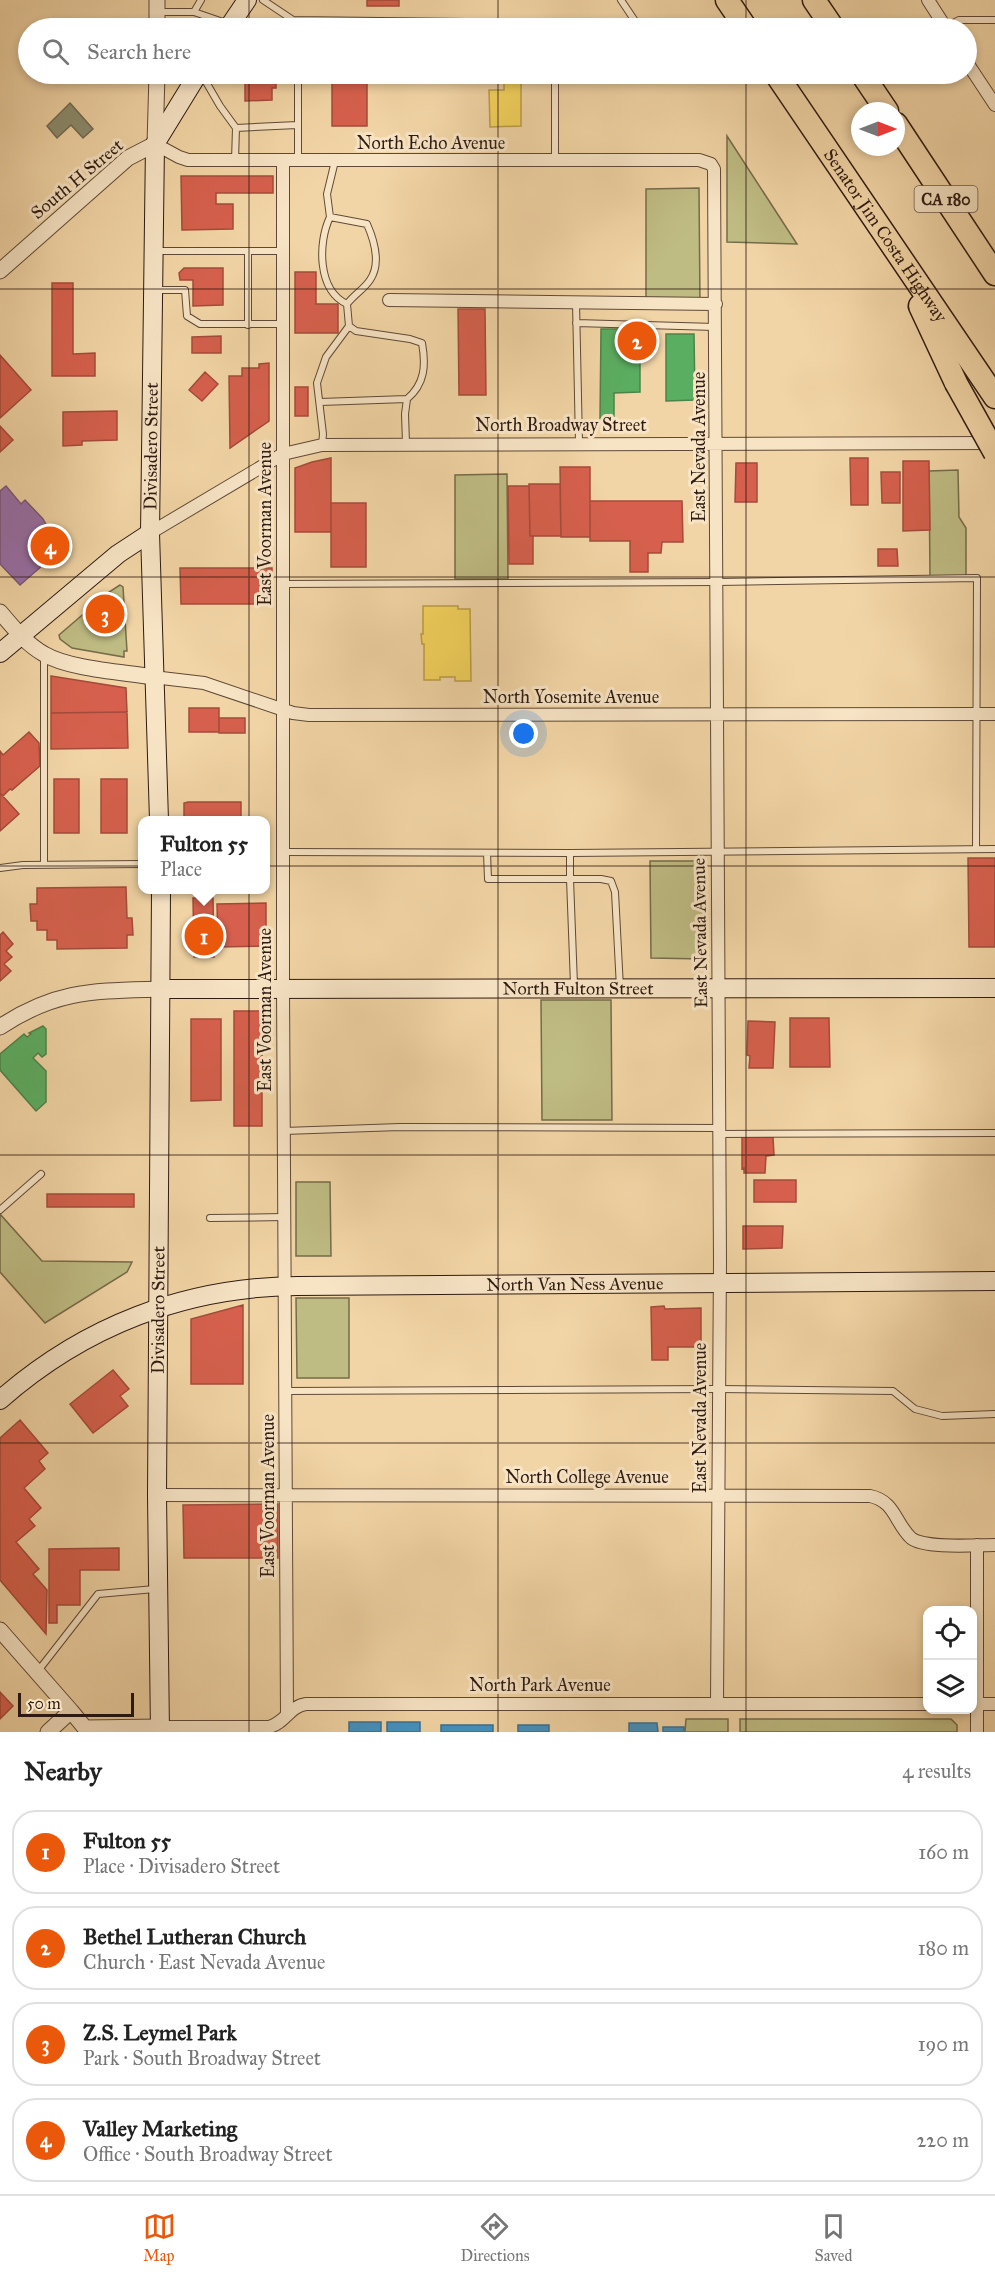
<!DOCTYPE html>
<html lang="en">
<head>
<meta charset="utf-8">
<style>
	:root { --surface:#fff; --page:#f6f6f6; --text:#222; --muted:#767676; --line:#e0e0e0; --accent:#ea580c }
	body { margin:0; font-family:"IM FELL Great Primer",serif; background:var(--page); color:var(--text) }
	.controls { position:absolute; right:18px; bottom:18px; display:grid; overflow:hidden; border-radius:12px; box-shadow:0 3px 9px #0003 }
	.controls button { width:54px; height:54px; display:grid; place-items:center; padding:0; border:0; border-bottom:2px solid var(--line); background:var(--surface); color:var(--text); font:30px sans-serif }
	.compass { position:absolute; left:851px; top:102px; width:54px; height:54px; border-radius:50%; background:var(--surface); box-shadow:0 3px 9px #0003; rotate:90deg }
	.scale { position:absolute; left:18px; bottom:15px; width:116px; box-sizing:border-box; padding-left:6px; border:3px solid #2e1a11; border-top:0; font-size:16px; line-height:21px; white-space:nowrap; color:#2e1a11; -webkit-text-stroke:4px #f7e4c5; paint-order:stroke }
	.you { position:absolute; left:524px; top:734px; width:21px; height:21px; margin:-15px; border:4px solid #fff; border-radius:50%; background:#1a73e8; box-shadow:0 0 0 9px #1a73e833 }
	.badge { display:grid; place-items:center; width:39px; height:39px; border-radius:50%; background:var(--accent); color:#fff; font-size:20px; font-weight:700 }
	.pin { position:absolute; translate:-50% -50%; border:3px solid #fff; box-shadow:0 2px 6px #0006 }
	.popup { position:absolute; left:138px; top:816px; width:132px; height:78px; box-sizing:border-box; display:grid; place-content:center; border-radius:12px; background:var(--surface); filter:drop-shadow(0 2px 4px #0005); font-size:20px; white-space:nowrap; color:var(--muted) }
	.popup b { font-size:22px; color:var(--text) }
	.popup::after { content:''; position:absolute; left:50%; top:100%; margin-left:-12px; border:12px solid transparent; border-top-color:var(--surface) }
	.list { margin:0; padding:0; list-style:none }
	h2 { display:flex; justify-content:space-between; align-items:center; height:78px; margin:0; padding:0 24px; font-size:26px }
	h2 small { font-size:20px; font-weight:400; color:var(--muted) }
	.list li { display:grid; grid-template-columns:39px 1fr auto; gap:18px; align-items:center; box-sizing:border-box; height:84px; margin:0 12px 12px; padding:0 12px; border:2px solid var(--line); border-radius:24px }
	.list b { display:block; font-size:22px; white-space:nowrap }
	.list p { margin:0; font-size:20px; white-space:nowrap; color:var(--muted) }
	.list em { font-size:20px; font-style:normal; color:var(--muted) }
	.icon { flex:none; width:33px; height:33px; fill:none; stroke:currentColor; stroke-width:2; stroke-linecap:round; stroke-linejoin:round }
	.map { position:relative; flex:none; width:995px; height:1732px; overflow:hidden }
	.search { position:absolute; background:var(--surface); box-shadow:0 3px 9px #0003; left:18px; right:18px; top:18px; height:66px; display:flex; align-items:center; gap:15px; box-sizing:border-box; padding:0 21px; border-radius:33px; color:var(--muted); font-size:22px }
	.sheet { height:462px; background:var(--surface) }
	nav { display:flex; justify-content:space-around; align-items:center; box-sizing:border-box; height:84px; border-top:2px solid var(--line); background:var(--surface); font-size:16px; color:var(--muted) }
	nav a { display:grid; justify-items:center; gap:3px }
	nav .on { color:var(--accent) }
	.map>svg:first-child { display:block }
</style>
</head>
<body>
<div class="map">
<svg width="995" height="1732" viewBox="0 0 995 1732">
	<rect width="100%" height="100%" fill="#f2d5a6"/>
	<filter id="stains"><feTurbulence type="fractalNoise" baseFrequency=".00333" numOctaves="4"/><feColorMatrix values="0 0 0 0 .2 0 0 0 0 .09 0 0 0 0 .02 0 0 0 .5 -.17"/></filter>
	<radialGradient id="worn" r=".72"><stop offset=".6" stop-color="#630" stop-opacity="0"/><stop offset="1" stop-color="#630" stop-opacity=".3"/></radialGradient>
	<!-- green -->
	<path fill="#bfbc83" stroke="#766b4a" stroke-width="1.5" d="M727,136L797,244L727,242Z
		M699,188L700,304H646V189Z
		M958,470L959,517L966,528V578H930L929,471Z
		M507,474L508,579H455V475Z
		M120,585L123,587L127,651H124V657L72,648L60,639L59,635L109,592Z
		M650,861H703L704,959L651,958Z
		M541,1000H611L612,1120H542Z
		M296,1182H330L331,1256H296Z
		M0,1214L42,1261L132,1262L127,1272L45,1323L0,1272Z
		M296,1298H349V1378H297Z
		M686,1719H728V1732H685Z
		M740,1719H951L957,1725V1732H740Z"/>
	<!-- homes -->
	<path fill="#f6d55c" stroke="#ba9d46" stroke-width="1.5" d="M504,74H521V126L490,127L489,90H504Z
		M423,606H458V609H470L471,681H455V677H440V680H424V644H422L421,634H423Z"/>
	<!-- shops -->
	<path fill="#d6604d" stroke="#a44b3b" stroke-width="1.5" d="M367,0H399V6H367Z
		M245,74H276V88H272V100L245,101Z
		M332,74H367V126H332Z
		M181,176H273V193H216V204H233V229L182,230Z
		M184,268H223V305L193,306V280H180L179,273Z
		M295,272H316V304H338V333H295Z
		M52,283H73V354L95,353V376H52Z
		M458,309H485L486,395H459Z
		M221,336V353H192V337Z
		M0,355L31,390L0,418Z
		M269,363V421L230,448L229,376H242V368H259V364Z
		M205,372L218,384L202,401L189,390Z
		M295,387H308V416H295Z
		M117,411V440L82,441V445L63,446V412Z
		M0,426L13,440L0,452Z
		M331,458V532H295V468L312,462Z
		M850,458H868V505H851Z
		M903,461H929L930,530L903,531Z
		M736,463H757V502H735Z
		M560,467H590V537H561Z
		M881,472H900V503H882Z
		M529,484H560L561,536H530Z
		M508,486H529L530,536H533V564H509Z
		M590,501H682L683,542H662L661,553H648V572H630V541H590Z
		M331,503H366V567H331Z
		M878,549H897L898,566H878Z
		M180,568H272V604H181Z
		M51,676L126,688L127,712L51,713Z
		M189,708H219V732H189Z
		M127,712L128,748L51,749V713Z
		M219,718H245V733H219Z
		M29,732L39,743L40,766L12,790L10,789L3,796L0,793V751L3,755Z
		M54,779H79V833H54Z
		M101,779H127V833H101Z
		M0,793L19,814L0,831Z
		M188,802H241V820H184V803Z
		M968,858H995V947H969Z
		M126,887L127,918H132L133,935H127V948L57,949V940H47V930H37V921H31L30,904H37V888Z
		M193,898H213L214,957H194Z
		M266,903V946L218,947L217,904Z
		M3,932L13,944L6,951L12,957L4,964L11,971L0,981V935Z
		M234,1011H262V1126H234Z
		M790,1018H829L830,1067H790Z
		M191,1019H221V1100L191,1101Z
		M748,1021L775,1022L773,1068H749L750,1056L747,1055Z
		M742,1137H773L774,1155L766,1156L765,1173H744V1168L742,1169Z
		M754,1180H796V1202H754Z
		M47,1194H134V1207H47Z
		M743,1226H783L782,1248L743,1249Z
		M243,1305V1384H191V1319Z
		M664,1306L665,1309L701,1308V1347H668V1360H652L651,1307Z
		M113,1370L129,1389L120,1396L128,1406L93,1433L70,1404Z
		M20,1420L48,1453L39,1461L45,1469L24,1488L41,1508L29,1519L35,1526L16,1542L39,1569L33,1574L47,1590L46,1634L0,1580V1438Z
		M278,1504V1558H184L183,1505Z
		M119,1548V1570H80V1605H57V1623H49V1549Z
		M0,1692L13,1706L0,1719Z"/>
	<!-- offices -->
	<path fill="#9970ab" stroke="#79567d" stroke-width="1.5" d="M6,486L21,504L25,500L43,519L60,550L20,585L0,564V491Z"/>
	<!-- schools -->
	<path fill="#4393c3" stroke="#3d6f8e" stroke-width="1.5" d="M349,1722H381V1732H349Z
		M387,1722H420V1732H387Z
		M629,1723H657L658,1732H629Z
		M441,1725H493V1732H441Z
		M518,1725H549V1732H518Z
		M663,1727H684V1732H663Z"/>
	<!-- public -->
	<path fill="#5aae61" stroke="#4d8249" stroke-width="1.5" d="M601,329H640V392L614,393V419H600Z
		M666,334H694L695,400L666,401Z
		M43,1026L46,1029V1054L42,1057L38,1053L33,1058L46,1071V1102L36,1111L0,1070V1054L24,1034L27,1037L31,1034L29,1033Z"/>
	<!-- industry -->
	<path fill="#8c8c6e" stroke="#706a52" stroke-width="1.5" d="M70,103L93,129L83,138L71,125L57,138L47,126Z"/>
	<g fill="none" stroke-linecap="round" stroke-linejoin="round">
		<defs>
			<path id="service" d="M201,0L194,12L229,24
				M263,0L293,20L637,24L621,0
				M158,12H194
				M946,27L959,20H995
				M202,75L220,106L236,128L235,160
				M236,128L297,125
				M555,160V74
				M298,161V74
				M335,161L327,194L330,217L367,224C374,240 381,264 370,280C364,289 354,295 347,304L349,326L356,331L410,339L422,343C426,365 425,384 407,399L405,414L406,443
				M330,217C318,242 317,290 347,304
				M157,251H283
				M155,290H185L187,316L200,324H283
				M576,303L579,443
				M576,323L715,327
				M248,325V251
				M320,402L407,399
				M322,445L323,434L317,383L326,357L349,326
				M283,584L718,582L977,578L976,849
				M284,852L570,853L995,849
				M487,853L488,879H570V853
				M44,864V655
				M0,868L23,865L142,864
				M574,985L570,879H601L611,881L615,892L620,988
				M284,1131L400,1127L719,1128
				M719,1134L995,1133
				M0,1210L41,1174
				M210,1218L284,1217
				M286,1391L718,1389L893,1391L915,1409L942,1416L995,1414
				M38,1671L98,1594L155,1589"/>
			<path id="minor" d="M928,0L946,28
				M966,61L995,105
				M155,144L179,157L188,160H699L711,164L714,169L720,1262L717,1702
				M283,161V988L287,1715
				M389,300L716,304
				M150,533L283,454L322,445L993,443
				M153,677L204,683L293,713L309,715L995,714
				M157,1495L870,1496C895,1501 895,1523 911,1538C925,1549 976,1545 995,1545
				M977,1545V1732
				M972,1704H995
				M160,1727H269C285,1723 290,1706 306,1704H928"/>
			<path id="tertiary" d="M157,28V0
				M0,271L128,158L155,144L157,74
				M0,612C13,627 26,644 44,654C69,669 123,672 153,677
				M0,1027C57,989 96,991 161,989
				M0,1630L71,1711
				M48,1732L71,1711L85,1728L160,1727"/>
			<g id="secondary">
				<path d="M228,28L247,0"/>
				<path d="M0,653L118,554L150,533"/>
				<path id="s1" d="M159,820L150,533L155,144L198,74"/>
				<path id="s2" d="M161,989L995,988"/>
				<path id="s3" d="M0,1400C84,1326 185,1287 297,1286L995,1281"/>
				<path id="s4" d="M160,1732L157,1495L161,890"/>
			</g>
			<g id="motorway">
				<path d="M727,0L746,28"/>
				<path d="M814,0L833,28"/>
				<path id="s5" d="M776,74L995,397"/>
				<path d="M862,74L887,111"/>
				<path d="M896,124L995,274"/>
				<path d="M920,306L956,383"/>
			</g>
		</defs>
		<!-- service casing -->
		<use href="#service" stroke="#5f4936" stroke-width="8"/>
		<!-- minor casing -->
		<use href="#minor" stroke="#5f4936" stroke-width="14"/>
		<!-- tertiary casing -->
		<use href="#tertiary" stroke="#5f4936" stroke-width="17"/>
		<!-- secondary casing -->
		<use href="#secondary" stroke="#2e1a11" stroke-width="20"/>
		<!-- motorway casing -->
		<use href="#motorway" stroke="#2e1a11" stroke-width="25"/>
		<!-- service -->
		<use href="#service" stroke="#f7e4c5" stroke-width="6"/>
		<!-- minor -->
		<use href="#minor" stroke="#f7e4c5" stroke-width="12"/>
		<!-- tertiary -->
		<use href="#tertiary" stroke="#f7e4c5" stroke-width="15"/>
		<!-- secondary -->
		<use href="#secondary" stroke="#f7e4c5" stroke-width="18"/>
		<!-- motorway -->
		<use href="#motorway" stroke="#f2d5a6" stroke-width="22"/>
		<defs>
			<path id="motorway-bridge" d="M956,383L995,453"/>
		</defs>
		<!-- motorway-bridge casing -->
		<use href="#motorway-bridge" stroke="#2e1a11" stroke-width="25" stroke-linecap="butt"/>
		<!-- motorway-bridge -->
		<use href="#motorway-bridge" stroke="#f2d5a6" stroke-width="22"/>
	</g>
	<!-- grid -->
	<path fill="none" stroke="#2e1a11" stroke-width="1.5" stroke-opacity="0.55" d="M249,0V28M498,0V28M746,0V28M249,74V1732M498,74V1732M746,74V1732M0,289H995M0,577H995M0,866H995M0,1155H995M0,1443H995"/>
	<g text-anchor="middle" stroke-width="6" stroke-linejoin="round" paint-order="stroke">
		<!-- shield labels -->
		<rect fill="#f7e4c5" stroke="#6a5747" stroke-width="1.5" x="914.5" y="186" width="63" height="26" rx="4.5"/>
		<g font-size="16" font-weight="bold" fill="#2e1a11">
			<text x="946" y="205">CA 180</text>
		</g>
		<!-- street labels -->
		<g font-size="18" fill="#2e1a11" stroke="#f7e4c5">
			<text x="431" y="149">North Echo Avenue</text>
			<text transform="translate(77 179) rotate(-40)" y="6">South H Street</text>
			<text dy="6" stroke="none"><textPath href="#s5" startOffset="195">Senator Jim Costa Highway</textPath></text>
			<text x="561" y="431">North Broadway Street</text>
			<text dy="6" stroke="none"><textPath href="#s1" startOffset="374">Divisadero Street</textPath></text>
			<text transform="translate(699 447) rotate(-90)" y="6">East Nevada Avenue</text>
			<text transform="translate(265 524) rotate(-90)" y="6">East Voorman Avenue</text>
			<text x="571" y="703">North Yosemite Avenue</text>
			<text transform="translate(700 933) rotate(-91)" y="6">East Nevada Avenue</text>
			<text dy="6" stroke="none"><textPath href="#s2" startOffset="417">North Fulton Street</textPath></text>
			<text transform="translate(265 1010) rotate(-90)" y="6">East Voorman Avenue</text>
			<text dy="6" stroke="none"><textPath href="#s3" startOffset="603">North Van Ness Avenue</textPath></text>
			<text dy="6" stroke="none"><textPath href="#s4" startOffset="422">Divisadero Street</textPath></text>
			<text transform="translate(700 1418) rotate(-90)" y="6">East Nevada Avenue</text>
			<text x="587" y="1483">North College Avenue</text>
			<text transform="translate(268 1496) rotate(-90)" y="6">East Voorman Avenue</text>
			<text x="540" y="1691">North Park Avenue</text>
		</g>
	</g>
	<rect width="100%" height="100%" filter="url(#stains)"/>
	<rect width="100%" height="100%" fill="url(#worn)"/>
</svg>
<div class="controls">
<button><svg class="icon" aria-label="locate" viewBox="0 0 24 24"><circle cx="12" cy="12" r="6"/><path d="M12 2v4M12 18v4M2 12h4M18 12h4"/></svg></button>
<button><svg class="icon" aria-label="layers" viewBox="0 0 24 24"><path d="M12 4l9 5-9 5-9-5zM3 14l9 5 9-5"/></svg></button>
</div>
<svg class="compass" viewBox="-18 -18 36 36"><path d="M0-13l5 13h-10z" fill="#e53935"/><path d="M0 13l5-13h-10z" fill="#767676"/></svg>
<div class="scale">50 m</div>
<div class="you"></div>
<div class="pin badge" style="left:204px;top:936px">1</div>
<div class="popup"><b>Fulton 55</b>Place</div>
<div class="pin badge" style="left:637px;top:341px">2</div>
<div class="pin badge" style="left:105px;top:614px">3</div>
<div class="pin badge" style="left:50px;top:546px">4</div>
<div class="search"><svg class="icon" aria-label="search" viewBox="0 0 24 24"><circle cx="10" cy="10" r="6"/><path d="M15 15l6 6"/></svg>Search here</div>
</div>
<section class="sheet">
<h2>Nearby<small>4 results</small></h2>
<ul class="list">
<li><span class="badge">1</span><div><b>Fulton 55</b><p>Place · Divisadero Street</p></div><em>160 m</em></li>
<li><span class="badge">2</span><div><b>Bethel Lutheran Church</b><p>Church · East Nevada Avenue</p></div><em>180 m</em></li>
<li><span class="badge">3</span><div><b>Z.S. Leymel Park</b><p>Park · South Broadway Street</p></div><em>190 m</em></li>
<li><span class="badge">4</span><div><b>Valley Marketing</b><p>Office · South Broadway Street</p></div><em>220 m</em></li>
</ul>
</section>
<nav>
<a class="on"><svg class="icon" aria-label="map" viewBox="0 0 24 24"><path d="M3 6l6-2 6 2 6-2v14l-6 2-6-2-6 2zM9 4v14M15 6v14"/></svg>Map</a>
<a><svg class="icon" aria-label="directions" viewBox="0 0 24 24"><path d="M12 3l9 9-9 9-9-9zM9 14v-3h6M13 9l2 2-2 2"/></svg>Directions</a>
<a><svg class="icon" aria-label="saved" viewBox="0 0 24 24"><path d="M7 4h10v16l-5-4-5 4z"/></svg>Saved</a>
</nav>
</body>
</html>
